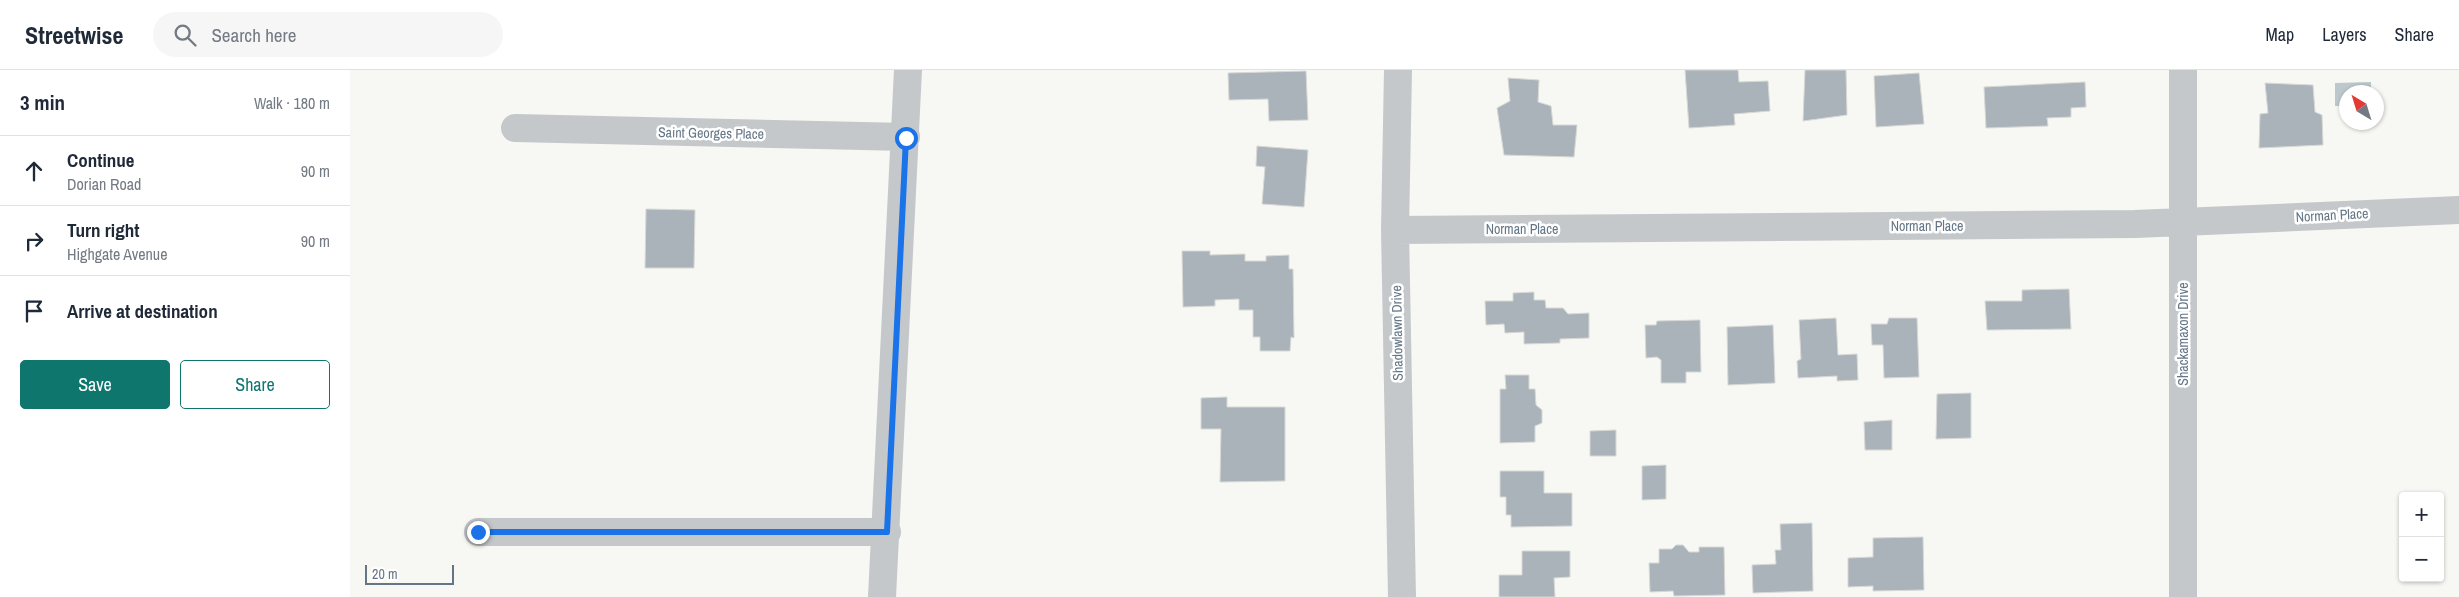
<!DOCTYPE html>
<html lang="en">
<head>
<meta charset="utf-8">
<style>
	:root { --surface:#fff; --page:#f6f6f7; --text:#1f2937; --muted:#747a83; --line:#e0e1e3; --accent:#0f766e }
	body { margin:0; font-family:"Archivo Narrow",sans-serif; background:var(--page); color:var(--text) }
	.controls { position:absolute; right:15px; bottom:15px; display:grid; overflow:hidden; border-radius:5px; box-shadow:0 1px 4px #0004 }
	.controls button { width:45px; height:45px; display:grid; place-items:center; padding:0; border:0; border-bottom:1px solid var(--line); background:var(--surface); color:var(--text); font:25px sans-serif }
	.compass { position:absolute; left:1989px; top:15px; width:45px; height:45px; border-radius:50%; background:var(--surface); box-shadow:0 1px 4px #0004; rotate:322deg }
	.scale { position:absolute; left:15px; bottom:12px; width:89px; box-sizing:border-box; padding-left:5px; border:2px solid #647686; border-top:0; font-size:14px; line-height:18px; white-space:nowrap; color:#647686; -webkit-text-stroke:4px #fff; paint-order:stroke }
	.stop { position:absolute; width:15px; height:15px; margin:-11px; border:4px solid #1a73e8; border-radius:50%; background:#fff }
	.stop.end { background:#1a73e8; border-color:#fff; box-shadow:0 1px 5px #0008 }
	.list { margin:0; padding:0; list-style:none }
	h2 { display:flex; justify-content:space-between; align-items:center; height:65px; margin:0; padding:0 20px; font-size:21px }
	h2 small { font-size:16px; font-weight:400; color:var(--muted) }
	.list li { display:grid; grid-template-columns:32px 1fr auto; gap:15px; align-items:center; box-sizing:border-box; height:70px; padding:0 20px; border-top:1px solid var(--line) }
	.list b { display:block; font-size:19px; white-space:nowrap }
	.list p { margin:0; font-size:16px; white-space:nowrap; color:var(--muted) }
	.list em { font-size:16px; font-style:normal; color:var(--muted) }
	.actions { display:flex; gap:10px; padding:15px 20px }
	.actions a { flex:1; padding:11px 0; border:1px solid var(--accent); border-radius:5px; text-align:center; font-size:18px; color:var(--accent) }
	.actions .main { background:var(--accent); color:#fff }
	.icon { flex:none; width:28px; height:28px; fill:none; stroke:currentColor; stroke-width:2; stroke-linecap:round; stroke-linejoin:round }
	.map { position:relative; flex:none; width:2109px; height:527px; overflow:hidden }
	header { display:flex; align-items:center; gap:30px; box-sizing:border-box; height:70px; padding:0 25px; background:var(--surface); border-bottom:1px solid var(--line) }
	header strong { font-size:24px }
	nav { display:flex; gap:28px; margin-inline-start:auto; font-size:18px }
	.search { width:350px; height:45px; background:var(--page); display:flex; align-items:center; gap:12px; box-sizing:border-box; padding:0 18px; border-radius:28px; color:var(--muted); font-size:19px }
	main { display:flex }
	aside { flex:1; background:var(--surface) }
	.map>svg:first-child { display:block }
</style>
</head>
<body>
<header>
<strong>Streetwise</strong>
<div class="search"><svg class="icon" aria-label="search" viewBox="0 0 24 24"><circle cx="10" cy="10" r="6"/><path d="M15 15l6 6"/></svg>Search here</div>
<nav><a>Map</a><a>Layers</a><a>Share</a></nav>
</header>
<main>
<aside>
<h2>3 min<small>Walk · 180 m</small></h2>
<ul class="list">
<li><svg class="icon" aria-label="ahead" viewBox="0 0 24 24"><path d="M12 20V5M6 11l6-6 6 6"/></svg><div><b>Continue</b><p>Dorian Road</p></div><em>90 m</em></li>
<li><svg class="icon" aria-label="right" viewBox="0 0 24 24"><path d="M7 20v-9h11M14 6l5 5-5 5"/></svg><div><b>Turn right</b><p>Highgate Avenue</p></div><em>90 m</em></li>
<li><svg class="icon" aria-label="arrive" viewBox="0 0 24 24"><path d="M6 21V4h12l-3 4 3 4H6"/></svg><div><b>Arrive at destination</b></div></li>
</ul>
<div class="actions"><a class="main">Save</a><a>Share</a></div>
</aside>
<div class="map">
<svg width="2109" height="527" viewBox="0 0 2109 527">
	<rect width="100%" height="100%" fill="#f7f7f3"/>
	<!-- water -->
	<path fill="#bcc8cc" d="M2021,12V22H1996V36H1985V13Z"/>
	<!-- building -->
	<path fill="#aab3b9" stroke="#d8d8d6" d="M1335,0H1388L1389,12L1418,11L1420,41L1384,44L1385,55L1339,58Z
		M1455,0H1496L1497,45L1453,51Z
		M956,1L958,50L919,51L918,29L879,30L878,3Z
		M1569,3L1574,54L1526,57L1524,6Z
		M1158,8L1189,10L1188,32L1201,36L1203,55H1227L1224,87L1154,85L1147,38L1160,31Z
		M1735,12L1736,37L1721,38V47L1697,48L1698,56L1636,58L1634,17Z
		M1915,13L1963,15L1965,42L1972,45L1973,75L1909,78L1910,44L1918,43Z
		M907,76L958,80L954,137L912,134L915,97L906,96Z
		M296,139L345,140L344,198H295Z
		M832,181H860V185L895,184V191H916V186L939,185V199H943L944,268L941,267L940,281H910V267H903V240H889V229L865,230V236L833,237Z
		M1719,219L1721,259L1637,260L1635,231H1672V220Z
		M1184,222V230H1195L1196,238H1213L1218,244L1239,243V268L1210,269V273L1174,274V262L1155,263L1154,254L1136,255L1135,231H1163V223Z
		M1486,248L1488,285L1507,284L1508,310L1487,311V306L1448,308L1447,291L1451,289L1449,250Z
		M1539,248H1567L1569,307L1534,308L1533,275H1522L1521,254H1537Z
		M1350,250L1351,302H1336V313H1311V290L1307,287L1296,288L1295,255H1306L1307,251Z
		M1423,255L1425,313L1378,315L1377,257Z
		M1155,305H1179V319H1185L1186,335L1192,340V353L1185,356V372L1150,373V319H1156Z
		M1621,323V368L1586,369L1587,324Z
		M877,327V337H935V411L870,412L871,359H851V328Z
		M1542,350V380H1515L1514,352Z
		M1266,360V386H1240V361Z
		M1316,395V429L1292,430V396Z
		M1150,401H1194V423H1222V456L1161,457V445H1156V427H1150Z
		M1462,453L1463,521L1403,523L1402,495L1426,494L1425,480H1431L1430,454Z
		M1573,467L1574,520L1523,521V516L1498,517V488L1523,487V468Z
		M1326,475H1333L1339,482H1349V477H1374L1375,525L1324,526L1323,521L1300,522L1299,493H1309V479H1322Z
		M1172,481H1220V507L1204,508L1205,527H1149V505H1172Z"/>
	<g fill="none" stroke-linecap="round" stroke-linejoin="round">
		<!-- minor -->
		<path stroke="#c4c8cb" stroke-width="28" d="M1048,0L1045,160L1052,527
			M1833,0V527
			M165,58L556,67
			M1045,160L1785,154L2109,140
			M128,462H537
			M532,527L558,0"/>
	</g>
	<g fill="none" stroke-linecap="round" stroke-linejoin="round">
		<!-- route -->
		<path stroke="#1a73e8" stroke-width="6" d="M128,462H537L556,68"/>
	</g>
	<g text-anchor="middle" stroke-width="5" stroke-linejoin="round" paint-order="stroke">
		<!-- street labels -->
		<g font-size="14" fill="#647686" stroke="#fff">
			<text transform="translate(361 63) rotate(1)" y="5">Saint Georges Place</text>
			<text transform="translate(1982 145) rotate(-3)" y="5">Norman Place</text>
			<text x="1577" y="161">Norman Place</text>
			<text x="1172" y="164">Norman Place</text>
			<text transform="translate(1047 263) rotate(-91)" y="5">Shadowlawn Drive</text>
			<text transform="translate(1833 264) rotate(-90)" y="5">Shackamaxon Drive</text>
		</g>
	</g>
</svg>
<div class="controls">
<button>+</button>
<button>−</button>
</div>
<svg class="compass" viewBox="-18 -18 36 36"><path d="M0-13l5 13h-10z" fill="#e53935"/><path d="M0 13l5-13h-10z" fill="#747a83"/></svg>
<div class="scale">20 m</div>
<div class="stop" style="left:556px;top:68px"></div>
<div class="stop end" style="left:128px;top:462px"></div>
</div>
</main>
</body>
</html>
